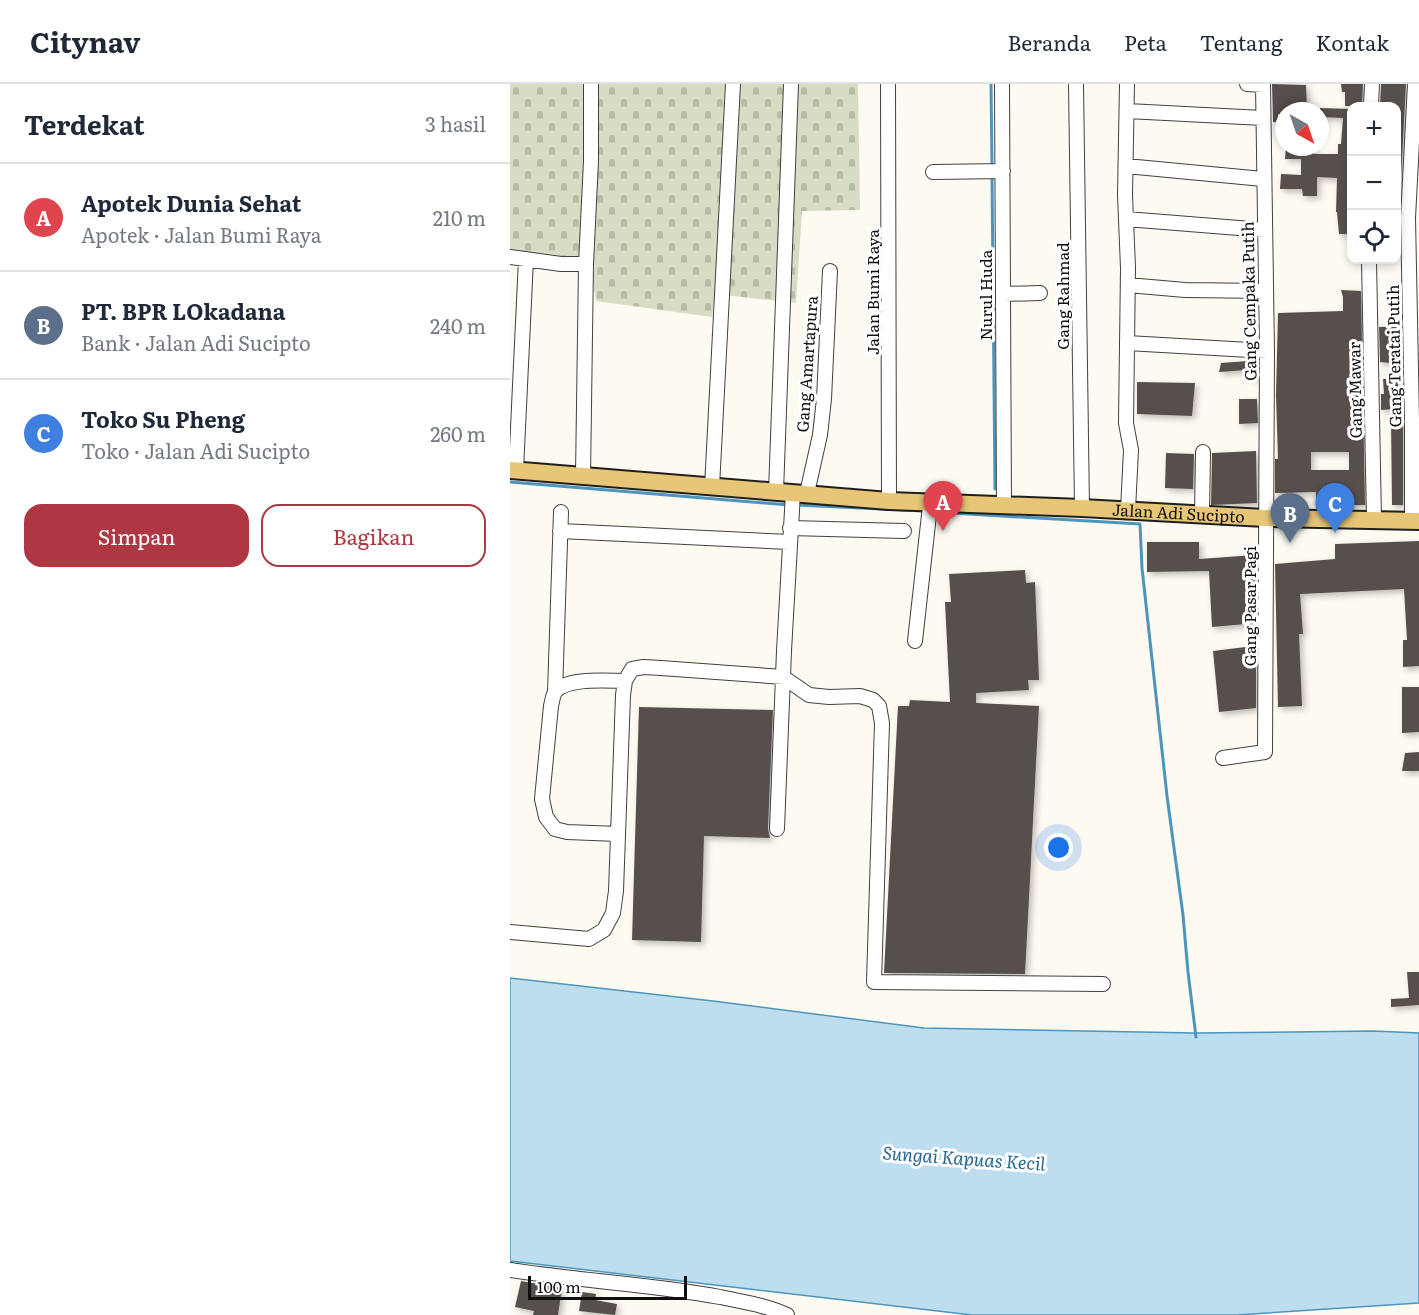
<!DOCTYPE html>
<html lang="id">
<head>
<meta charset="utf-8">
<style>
	:root { --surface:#fff; --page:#f2f2f3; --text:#1f2937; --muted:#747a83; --line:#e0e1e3; --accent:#ad3843 }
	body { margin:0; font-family:Literata,serif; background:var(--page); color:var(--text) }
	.controls { position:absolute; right:18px; top:18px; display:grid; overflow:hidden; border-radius:12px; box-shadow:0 3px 9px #0003 }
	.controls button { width:54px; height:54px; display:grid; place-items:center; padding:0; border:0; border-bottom:2px solid var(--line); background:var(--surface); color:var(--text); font:30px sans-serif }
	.compass { position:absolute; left:765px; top:18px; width:54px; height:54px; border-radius:50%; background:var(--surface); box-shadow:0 3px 9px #0003; rotate:140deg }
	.scale { position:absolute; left:18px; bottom:15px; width:159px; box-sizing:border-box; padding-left:6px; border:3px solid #0e0e0e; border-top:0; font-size:16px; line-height:21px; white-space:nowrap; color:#0e0e0e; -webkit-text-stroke:4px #fff; paint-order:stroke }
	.you { position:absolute; left:549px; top:764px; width:21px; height:21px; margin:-15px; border:4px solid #fff; border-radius:50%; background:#1a73e8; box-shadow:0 0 0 9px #1a73e833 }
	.badge { display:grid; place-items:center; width:39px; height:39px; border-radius:50%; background:var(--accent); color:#fff; font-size:20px; font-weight:700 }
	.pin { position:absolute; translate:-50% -50px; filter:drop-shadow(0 2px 3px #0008) }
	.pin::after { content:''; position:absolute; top:32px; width:21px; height:18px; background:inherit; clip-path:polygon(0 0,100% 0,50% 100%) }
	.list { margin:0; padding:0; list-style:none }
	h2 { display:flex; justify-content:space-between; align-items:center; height:78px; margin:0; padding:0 24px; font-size:26px }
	h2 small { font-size:20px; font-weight:400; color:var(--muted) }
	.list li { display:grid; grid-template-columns:39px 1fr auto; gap:18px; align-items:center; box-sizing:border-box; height:108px; padding:0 24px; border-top:2px solid var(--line) }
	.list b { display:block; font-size:22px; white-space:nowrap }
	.list p { margin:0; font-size:20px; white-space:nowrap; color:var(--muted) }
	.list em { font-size:20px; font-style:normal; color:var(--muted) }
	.actions { display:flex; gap:12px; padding:18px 24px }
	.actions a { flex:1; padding:14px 0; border:2px solid var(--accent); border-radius:18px; text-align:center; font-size:21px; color:var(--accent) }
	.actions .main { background:var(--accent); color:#fff }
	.icon { flex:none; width:33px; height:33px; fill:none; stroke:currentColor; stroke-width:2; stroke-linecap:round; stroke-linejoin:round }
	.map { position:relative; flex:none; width:909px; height:1231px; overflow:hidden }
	header { display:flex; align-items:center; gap:36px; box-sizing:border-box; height:84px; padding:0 30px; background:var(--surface); border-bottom:2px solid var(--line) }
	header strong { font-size:28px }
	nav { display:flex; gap:33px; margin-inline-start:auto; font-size:21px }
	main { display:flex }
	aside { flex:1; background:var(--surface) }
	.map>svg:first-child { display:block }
</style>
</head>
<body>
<header>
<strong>Citynav</strong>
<nav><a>Beranda</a><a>Peta</a><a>Tentang</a><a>Kontak</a></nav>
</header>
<main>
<aside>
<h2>Terdekat<small>3 hasil</small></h2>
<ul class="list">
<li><span class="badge" style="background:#e0444e">A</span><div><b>Apotek Dunia Sehat</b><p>Apotek · Jalan Bumi Raya</p></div><em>210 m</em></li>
<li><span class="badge" style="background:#5c6f8a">B</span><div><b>PT. BPR LOkadana</b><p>Bank · Jalan Adi Sucipto</p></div><em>240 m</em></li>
<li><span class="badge" style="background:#3f7fe0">C</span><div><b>Toko Su Pheng</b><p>Toko · Jalan Adi Sucipto</p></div><em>260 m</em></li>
</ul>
<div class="actions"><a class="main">Simpan</a><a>Bagikan</a></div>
</aside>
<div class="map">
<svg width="909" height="1231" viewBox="0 0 909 1231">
	<defs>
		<pattern id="cemetery-stones" width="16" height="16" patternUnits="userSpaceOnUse" patternTransform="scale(1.5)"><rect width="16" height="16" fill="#d7ddc4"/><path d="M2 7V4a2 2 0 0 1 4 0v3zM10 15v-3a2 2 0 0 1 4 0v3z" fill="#b7bca7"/></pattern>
		<filter id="shadow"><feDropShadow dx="3" dy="3" stdDeviation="3" flood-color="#0004"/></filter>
	</defs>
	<rect width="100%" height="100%" fill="#fdfaf2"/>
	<!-- cemetery -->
	<path fill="url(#cemetery-stones)" d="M0,0H348L350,126L292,127L286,219L205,210L202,233L86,217L80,180L0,176Z"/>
	<!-- water -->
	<path fill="#bcdeef" stroke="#4c95bc" stroke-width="1.5" d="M0,894L203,917L414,944L685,949L864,947L909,949V1219L727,1231H462L0,1177Z"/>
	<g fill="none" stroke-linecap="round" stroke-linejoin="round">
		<!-- stream -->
		<path stroke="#4c95bc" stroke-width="3" d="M481,0L482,82
			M482,92L485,405
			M0,398L279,421
			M286,421L414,427
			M424,428L630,440L632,484L657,712L673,831L678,888L686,953"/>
	</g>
	<!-- building -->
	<path fill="#564f4c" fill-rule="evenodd" filter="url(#shadow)" d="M762,0L796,1L797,27H774V30H768V38H763Z
		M831,0H853L852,22H835V8H832Z
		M871,0H896L890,111H886V21H870Z
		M810,24L842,25V150H829L827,128H826L827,94L807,93V112H793L792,105H770L771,90L791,91V75H775L776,63H804V70H828V60H831L833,34L810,33Z
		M831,206L851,207L855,421H832V425L806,424V408L765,409V375H768L766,311L768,229L833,227V213ZM801,368H839V386H801Z
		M891,242L892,280L870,278L869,243Z
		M738,275L748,276V294L736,293L737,286L709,288L711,279L738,277Z
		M873,295H888V303L884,304L885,325L871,326V310H874Z
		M627,298L685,299L682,332L627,330Z
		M729,315H747L748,339L729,340Z
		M881,334H893V421H882Z
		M746,367L747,419L701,421L702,369Z
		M656,369L684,370L683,405L655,404Z
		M909,457V582L893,583V556H897L894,505L790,510L793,550H789L792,622L768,623L765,480L825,475V460Z
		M637,458H689V475L745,471L747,539L702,543L699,487L637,488Z
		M515,486L516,499L525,498L529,596H518L519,606L466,609V619L529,622L515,890L374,889L388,622H399L400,616L440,618L435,518H441L439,490Z
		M744,562L746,587V624L709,628L703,567Z
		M892,603H909V648L892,649Z
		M129,623L263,626L258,745L260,754L194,752L191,858L122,856Z
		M909,668V687H892L895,669Z
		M897,888H909V921L881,923V915L899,914Z
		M11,1197L52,1204L48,1231H23L24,1227L5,1223Z
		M72,1208L86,1210L85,1216L107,1220L105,1231L69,1227Z"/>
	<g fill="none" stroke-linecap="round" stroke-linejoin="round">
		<defs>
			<path id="minor" d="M378,0L379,417
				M492,0L494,422
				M566,0L572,424
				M617,0L615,111L618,184L616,339L621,366L618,426
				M737,0L753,1
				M861,22L862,0
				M617,27L753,34
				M616,82L753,95
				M423,88L493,87
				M616,135L754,146
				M0,173L51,180H76
				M859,176L864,436
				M618,201L675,206L756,207
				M493,210L530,209
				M617,259L757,267
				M6,386L16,175
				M73,392L76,180L81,77V0
				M202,403L223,0
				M266,408L281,0
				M297,409L310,351L314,315L320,187
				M692,431L693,368
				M902,436V336L898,134L905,0
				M280,444L394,447
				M50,447L279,458
				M405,557L420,422
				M45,608L51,428
				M713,674L755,668L757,267L753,0
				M267,745L274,567L283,409
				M108,750L57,748L45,745L36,733L32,715L41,622C42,618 43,611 45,608C56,593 98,597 115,597
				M0,848L79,855L94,846L103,829L106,807L113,611L115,597L122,585L134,583L151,584L273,593L299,611L319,613L350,612L363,616L369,622L372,639L364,898L593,900
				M0,1186C70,1197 141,1200 210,1213C233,1218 256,1221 277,1231"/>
			<g id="major">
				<path id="s1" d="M0,386L379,417L572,424L755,434L909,437"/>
			</g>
		</defs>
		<!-- minor casing -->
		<use href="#minor" stroke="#414141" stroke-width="16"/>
		<!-- major casing -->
		<use href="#major" stroke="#1f1f1f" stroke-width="20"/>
		<!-- minor -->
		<use href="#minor" stroke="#fff" stroke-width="14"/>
		<!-- major -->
		<use href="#major" stroke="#e7c677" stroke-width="16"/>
	</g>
	<g text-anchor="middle" stroke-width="6" stroke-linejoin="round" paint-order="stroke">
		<!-- street labels -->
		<g font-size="16" fill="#0e0e0e" stroke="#fff">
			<text transform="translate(363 208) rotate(-90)" y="6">Jalan Bumi Raya</text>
			<text transform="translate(476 211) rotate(-90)" y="6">Nurul Huda</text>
			<text transform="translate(553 212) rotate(-90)" y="6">Gang Rahmad</text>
			<text transform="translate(739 217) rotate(-91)" y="6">Gang Cempaka Putih</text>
			<text transform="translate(884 272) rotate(-91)" y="6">Gang Teratai Putih</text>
			<text transform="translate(297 280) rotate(-86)" y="6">Gang Amartapura</text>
			<text transform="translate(845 306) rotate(-91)" y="6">Gang Mawar</text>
			<text dy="6" stroke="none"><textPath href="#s1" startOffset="670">Jalan Adi Sucipto</textPath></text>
			<text transform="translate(740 522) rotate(-90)" y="6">Gang Pasar Pagi</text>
		</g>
		<!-- water labels -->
		<g font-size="18" font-style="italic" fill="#276891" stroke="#fff">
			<text transform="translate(454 1075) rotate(4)" y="6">Sungai Kapuas Kecil</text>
		</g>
	</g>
</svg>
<div class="controls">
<button>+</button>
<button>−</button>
<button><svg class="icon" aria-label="locate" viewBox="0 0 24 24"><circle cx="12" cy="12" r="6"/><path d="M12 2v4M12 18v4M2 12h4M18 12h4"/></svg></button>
</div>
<svg class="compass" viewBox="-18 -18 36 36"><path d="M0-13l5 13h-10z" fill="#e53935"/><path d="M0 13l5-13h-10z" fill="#747a83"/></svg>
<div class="scale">100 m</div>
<div class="you"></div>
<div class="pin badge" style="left:433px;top:447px;background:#e0444e">A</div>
<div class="pin badge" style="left:780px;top:459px;background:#5c6f8a">B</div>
<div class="pin badge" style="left:825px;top:449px;background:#3f7fe0">C</div>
</div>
</main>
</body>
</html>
